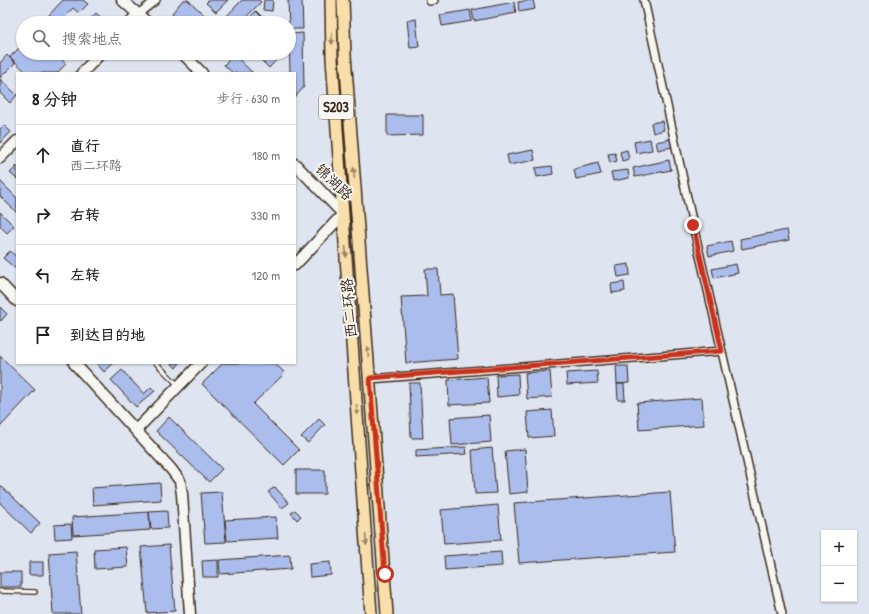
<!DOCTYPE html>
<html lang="zh">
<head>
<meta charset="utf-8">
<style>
	:root { --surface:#fff; --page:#f2f2f2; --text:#202124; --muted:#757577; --line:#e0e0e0 }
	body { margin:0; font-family:"Patrick Hand","LXGW WenKai TC",sans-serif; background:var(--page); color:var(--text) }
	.controls { position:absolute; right:12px; bottom:12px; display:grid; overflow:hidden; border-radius:0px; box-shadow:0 1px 3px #0004 }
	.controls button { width:36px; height:36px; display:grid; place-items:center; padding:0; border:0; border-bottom:1px solid var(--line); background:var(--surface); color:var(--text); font:20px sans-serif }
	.stop { position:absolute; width:12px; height:12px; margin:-9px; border:3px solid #c8321e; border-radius:50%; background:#fff }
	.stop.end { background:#c8321e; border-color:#fff; box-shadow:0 1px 4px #0008 }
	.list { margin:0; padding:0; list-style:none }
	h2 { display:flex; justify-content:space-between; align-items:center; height:52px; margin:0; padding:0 16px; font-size:17px }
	h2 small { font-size:13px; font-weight:400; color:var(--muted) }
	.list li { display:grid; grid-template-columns:26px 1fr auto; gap:12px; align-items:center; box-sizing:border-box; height:60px; padding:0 16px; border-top:1px solid var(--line) }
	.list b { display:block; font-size:15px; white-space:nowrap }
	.list p { margin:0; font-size:13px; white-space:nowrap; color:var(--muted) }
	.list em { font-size:13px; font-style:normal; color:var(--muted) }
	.icon { flex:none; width:22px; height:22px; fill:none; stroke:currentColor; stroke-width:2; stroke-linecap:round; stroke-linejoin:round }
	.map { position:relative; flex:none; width:869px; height:614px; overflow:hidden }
	.search { position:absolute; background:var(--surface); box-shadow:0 1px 3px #0004; left:16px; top:16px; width:280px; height:44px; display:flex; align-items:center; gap:10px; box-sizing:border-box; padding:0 14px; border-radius:22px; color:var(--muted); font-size:15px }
	.panel { position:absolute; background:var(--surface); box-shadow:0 1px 3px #0004; left:16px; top:72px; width:280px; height:292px; border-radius:0px }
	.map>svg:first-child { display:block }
</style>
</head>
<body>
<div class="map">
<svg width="869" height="614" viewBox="0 0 869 614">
	<rect width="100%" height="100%" fill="#dfe5f0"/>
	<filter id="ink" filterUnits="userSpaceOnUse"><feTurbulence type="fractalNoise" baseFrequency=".025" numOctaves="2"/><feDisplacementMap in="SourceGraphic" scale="8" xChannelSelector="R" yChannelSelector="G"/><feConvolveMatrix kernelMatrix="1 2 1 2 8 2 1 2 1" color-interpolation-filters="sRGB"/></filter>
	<g filter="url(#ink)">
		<!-- building -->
		<path fill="#aabdec" stroke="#3b2a1e" d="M63,0H83L88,4L79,13L73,8L60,23H57L49,15Z
			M183,0H188L213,23H183L172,13Z
			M209,0H228L216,12L206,3Z
			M242,0H259L261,2L240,23H228L224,19Z
			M264,0H273L272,11L263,10Z
			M288,0H302L303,29H289Z
			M533,0L535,9L519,12L518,2Z
			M514,2L516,13L474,21L472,10Z
			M470,10L472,21L442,26L440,15Z
			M256,11L262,17L256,23H244Z
			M96,13L107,23H87Z
			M416,19L419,47L410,48L407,20Z
			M303,33L304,87L295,97V73H290L289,34Z
			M23,44V53H55L66,64L57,73H27L10,57Z
			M254,53H274L279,57L269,68Z
			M7,55L15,63L0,78V63Z
			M234,55L253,73H233L224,65Z
			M0,79L17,95L10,103L0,93Z
			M387,115H423V135L387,136Z
			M662,121L664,130L653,133L651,123Z
			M4,125L11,132L0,143V129Z
			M650,139L652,150L636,153L634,142Z
			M670,139L672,147L658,150L656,142Z
			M533,150L535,160L509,165L507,155Z
			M627,150L629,159L622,161L620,152Z
			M615,153L617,161L610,163L608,154Z
			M669,160L671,170L635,177L633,168Z
			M598,163L601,174L576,179L574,169Z
			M17,166V179L10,173Z
			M552,166L553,174L537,177L535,168Z
			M628,170L629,178L613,181L611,172Z
			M0,181L17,198V213L0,196Z
			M0,212L14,226L7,233L0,226Z
			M787,230L789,240L742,249L740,239Z
			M731,241L733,251L709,256L707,246Z
			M10,251L17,257V270L3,258Z
			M629,264L630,275L618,277L616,266Z
			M736,264L738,273L714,278L712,269Z
			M425,269H438L440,295L453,294L458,359L406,363L401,297L427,296Z
			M624,282L625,291L612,293L611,284Z
			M0,307L7,314L1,321L0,320Z
			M0,356L35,390L0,427Z
			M96,363H114L104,372Z
			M171,363H180L176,368Z
			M223,363H274L285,373L253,404L299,450L284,465L202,384Z
			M616,366H628L629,383L617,384Z
			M122,370L144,394L151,387L155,391L136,407L111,380Z
			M550,371L552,397L527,399L525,373Z
			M597,371L598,383L567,385L566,373Z
			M518,374L519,395L497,397L496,375Z
			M487,377L489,403L449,405L448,380Z
			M409,383H420L423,438H411Z
			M617,384H624L625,400H618Z
			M702,398L704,425L639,430L637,403Z
			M552,410L554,436L529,438L527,412Z
			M489,415L491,442L452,445L450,418Z
			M169,417L222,469L209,482L156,431Z
			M319,419L325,425L308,443L301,437Z
			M466,447L467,454L416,457V450Z
			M492,448L496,493L475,494L472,450Z
			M525,449L528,492L509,494L505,451Z
			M296,470H325V494H296Z
			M160,483L161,500L93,505L92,488Z
			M0,485L40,523L31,533L0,503Z
			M275,487L289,503L282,508L268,492Z
			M222,492L226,542L205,543L201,493Z
			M670,492L675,552L519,563L514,503Z
			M498,505L501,540L444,544L441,510Z
			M295,510L301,516L297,520L291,513Z
			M167,511L168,528L151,529L149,512Z
			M149,512L150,530L73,535L72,517Z
			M276,517L278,538L227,541L225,520Z
			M71,524L72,538L55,539L54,525Z
			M169,545L175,611L147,613L141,547Z
			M126,547L128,567L95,569L94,549Z
			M76,551L81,614H53L49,553Z
			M501,552L502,566L445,570L444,556Z
			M290,555L291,569L220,574L219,560Z
			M218,560V577H203L202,561Z
			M29,562H43V575H29Z
			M330,562L331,575L310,577L309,564Z
			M0,572H21V587H0Z"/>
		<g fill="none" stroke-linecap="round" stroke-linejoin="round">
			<defs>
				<path id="lane" d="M156,363L178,385
					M0,591L35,592"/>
				<path id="street" d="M644,0L693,225L782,614
					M430,1L434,0
					M138,14L156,0
					M370,379L722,351"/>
				<path id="secondary" d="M122,0L148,23
					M129,23L138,14
					M182,53L202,73
					M82,73L101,53
					M0,158L17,141
					M295,164L343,214
					M295,265L343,214
					M0,283L17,301
					M74,363L171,469L180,481L182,494L190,614
					M136,430L201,363"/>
				<path id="primary" d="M331,0L332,58L371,614
					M343,0L345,55L387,614"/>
			</defs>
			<!-- lane casing -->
			<use href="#lane" stroke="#3b2a1e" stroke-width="6"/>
			<!-- street casing -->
			<use href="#street" stroke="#3b2a1e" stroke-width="10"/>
			<!-- secondary casing -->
			<use href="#secondary" stroke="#3b2a1e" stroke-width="13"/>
			<!-- primary casing -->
			<use href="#primary" stroke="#3b2a1e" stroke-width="14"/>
			<!-- lane -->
			<use href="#lane" stroke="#f6f6f2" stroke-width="3.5"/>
			<!-- street -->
			<use href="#street" stroke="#f6f6f2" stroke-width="7"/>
			<!-- secondary -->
			<use href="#secondary" stroke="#f6f6f2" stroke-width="10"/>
			<!-- primary -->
			<use href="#primary" stroke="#f8deab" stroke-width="11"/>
		</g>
		<!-- one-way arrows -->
		<defs><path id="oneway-solid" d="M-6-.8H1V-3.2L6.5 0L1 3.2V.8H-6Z"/></defs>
		<g fill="#9a8464">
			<use href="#oneway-solid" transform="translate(332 39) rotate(89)"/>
			<use href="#oneway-solid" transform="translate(354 173) rotate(-94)"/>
			<use href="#oneway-solid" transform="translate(346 252) rotate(86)"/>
			<use href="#oneway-solid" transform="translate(368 352) rotate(-95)"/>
			<use href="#oneway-solid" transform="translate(357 410) rotate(85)"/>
			<use href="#oneway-solid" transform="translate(366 540) rotate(86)"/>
		</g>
	</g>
	<g fill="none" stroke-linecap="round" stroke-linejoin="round" filter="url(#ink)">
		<!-- route -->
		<path stroke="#c8321e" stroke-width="5" d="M385,574L370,378L722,351L693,225"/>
	</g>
	<g text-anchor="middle" stroke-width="4" stroke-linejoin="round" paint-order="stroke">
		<!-- shield labels -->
		<rect fill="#f6f6f2" stroke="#73675e" stroke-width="1" x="319" y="95" width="34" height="24" rx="3"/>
		<g font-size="14" font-weight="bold" fill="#3b2a1e">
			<text x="336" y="112">S203</text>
		</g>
		<!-- street labels -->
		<g font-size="15" fill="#3b2a1e" stroke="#f6f6f2">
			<text transform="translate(334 182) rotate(44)" y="5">锦湖路</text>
			<text transform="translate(349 308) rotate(-95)" y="5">西二环路</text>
		</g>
	</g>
</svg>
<div class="controls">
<button>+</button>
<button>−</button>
</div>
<div class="stop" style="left:385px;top:574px"></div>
<div class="stop end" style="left:693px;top:225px"></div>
<div class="search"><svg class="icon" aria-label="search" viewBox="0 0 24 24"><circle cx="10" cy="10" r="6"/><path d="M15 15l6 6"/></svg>搜索地点</div>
<section class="panel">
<h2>8 分钟<small>步行 · 630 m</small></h2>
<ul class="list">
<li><svg class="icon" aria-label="ahead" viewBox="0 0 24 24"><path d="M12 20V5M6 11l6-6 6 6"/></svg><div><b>直行</b><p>西二环路</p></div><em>180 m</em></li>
<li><svg class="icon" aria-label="right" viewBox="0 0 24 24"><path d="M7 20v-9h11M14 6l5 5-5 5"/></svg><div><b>右转</b></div><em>330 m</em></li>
<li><svg class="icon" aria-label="left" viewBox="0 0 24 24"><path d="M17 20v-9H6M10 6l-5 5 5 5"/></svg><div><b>左转</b></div><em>120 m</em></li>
<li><svg class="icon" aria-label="arrive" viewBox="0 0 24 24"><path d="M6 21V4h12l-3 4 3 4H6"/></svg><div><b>到达目的地</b></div></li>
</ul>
</section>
</div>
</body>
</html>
